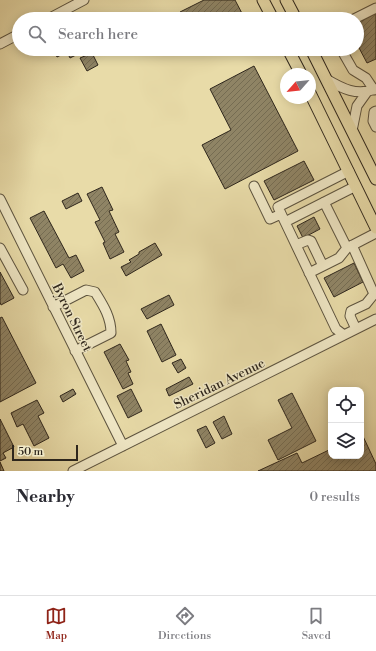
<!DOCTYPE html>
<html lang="en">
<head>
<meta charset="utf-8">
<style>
	:root { --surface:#fff; --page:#f7f7f7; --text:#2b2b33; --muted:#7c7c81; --line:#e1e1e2; --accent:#8f2418 }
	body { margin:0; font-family:"Libre Bodoni",serif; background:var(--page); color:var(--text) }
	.controls { position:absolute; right:12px; bottom:12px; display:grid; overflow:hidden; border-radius:8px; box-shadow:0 2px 10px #0003 }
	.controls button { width:36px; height:36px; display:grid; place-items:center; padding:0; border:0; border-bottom:1px solid var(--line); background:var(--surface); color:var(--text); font:20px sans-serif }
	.compass { position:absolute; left:280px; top:68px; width:36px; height:36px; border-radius:50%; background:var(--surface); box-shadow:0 2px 10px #0003; rotate:243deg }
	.scale { position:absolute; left:12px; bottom:10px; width:66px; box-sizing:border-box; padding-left:4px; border:2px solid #2e261c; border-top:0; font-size:11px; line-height:14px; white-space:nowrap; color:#2e261c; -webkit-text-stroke:3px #f0e8c6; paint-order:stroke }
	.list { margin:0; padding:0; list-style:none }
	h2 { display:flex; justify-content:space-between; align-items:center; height:52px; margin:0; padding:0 16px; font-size:17px }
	h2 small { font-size:13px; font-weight:400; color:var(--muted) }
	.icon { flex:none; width:22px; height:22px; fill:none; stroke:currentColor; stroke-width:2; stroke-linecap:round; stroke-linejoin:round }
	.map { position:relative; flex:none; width:376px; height:471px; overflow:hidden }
	.search { position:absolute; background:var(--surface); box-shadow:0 2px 10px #0003; left:12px; right:12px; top:12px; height:44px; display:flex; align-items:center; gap:10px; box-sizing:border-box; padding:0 14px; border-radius:22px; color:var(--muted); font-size:15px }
	.sheet { height:124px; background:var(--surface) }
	nav { display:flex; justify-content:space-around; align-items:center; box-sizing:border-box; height:56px; border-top:1px solid var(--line); background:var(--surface); font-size:11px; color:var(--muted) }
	nav a { display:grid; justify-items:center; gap:2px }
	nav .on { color:var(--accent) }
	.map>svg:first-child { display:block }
</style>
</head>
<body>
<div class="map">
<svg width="376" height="471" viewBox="0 0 376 471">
	<defs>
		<pattern id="building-hatch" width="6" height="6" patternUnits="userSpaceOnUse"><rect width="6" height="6" fill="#8f8465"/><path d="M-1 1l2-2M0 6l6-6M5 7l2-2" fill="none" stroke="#756c52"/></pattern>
	</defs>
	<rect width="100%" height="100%" fill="#e8dba8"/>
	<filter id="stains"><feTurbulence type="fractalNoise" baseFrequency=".005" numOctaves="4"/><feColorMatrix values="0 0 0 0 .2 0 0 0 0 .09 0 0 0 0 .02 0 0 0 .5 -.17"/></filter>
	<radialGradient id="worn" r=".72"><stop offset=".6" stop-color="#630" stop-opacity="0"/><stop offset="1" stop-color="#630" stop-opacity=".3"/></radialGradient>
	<!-- building -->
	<path fill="url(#building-hatch)" stroke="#2e261c" d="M204,0H235L245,19H183L180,12Z
		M376,13V59L367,63L357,44V22Z
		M110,15L112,19H103Z
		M53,49H80L82,52L70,58L67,52L57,57Z
		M92,53L98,65L87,71L80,58Z
		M254,66L298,151L225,189L202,145L231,130L210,89Z
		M304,161L314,180L274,200L264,181Z
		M102,187L113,210L109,211L119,232L115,234L124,252L110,259L103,243L105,242L95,222L100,220L87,194Z
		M78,193L82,201L66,209L62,201Z
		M44,211L69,258L76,255L84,271L71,278L63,264L56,268L30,218Z
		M314,217L320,229L303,238L297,226Z
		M155,243L162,255L126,276L121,267L131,262L129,260L139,254V252Z
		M354,263L363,282L334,297L324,278Z
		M0,272L14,298L1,305L0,302Z
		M169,295L174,305L147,319L141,309Z
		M2,317L36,383L0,402V318Z
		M161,324L176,355L162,362L147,331Z
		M120,344L129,360L126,361L131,372L128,373L133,384L123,389L104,352Z
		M181,359L186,368L178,373L172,363Z
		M189,377L193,384L169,396L166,389Z
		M73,389L76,394L63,402L60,396Z
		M131,389L142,411L128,418L117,396Z
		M292,393L316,441L278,460L268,440L292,428L278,400Z
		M37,400L44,413L38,416L49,438L34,446L23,424L17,427L11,413Z
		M224,416L232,434L222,439L213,422Z
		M0,419L14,447L3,453L6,458L0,461Z
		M206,426L215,443L206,448L197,430Z
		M361,432L376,464V471H258L297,453L302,463L331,449V456H361Z
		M0,462L4,471H0Z"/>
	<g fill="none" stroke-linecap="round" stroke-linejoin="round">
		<defs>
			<path id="minor" d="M48,19L84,0
				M354,19L376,8
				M0,44L19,34
				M341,49L353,70L366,78L374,90
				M326,79C343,89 356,96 376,89
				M376,111L374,112L373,121L376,127
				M352,131L357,106L367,92
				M254,186L270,219L281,214
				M0,199L123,446
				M324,202L347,248L376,233
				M285,222L278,207L349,171
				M296,245L308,240L311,241L323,266
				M352,245L374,294L366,304L351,311L350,316L356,329
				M0,248L23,290
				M309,273L339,258L347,248
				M53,307L86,290L95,292C103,305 111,317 111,333L75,351
				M344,335L336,329L285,222L356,186
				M73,471L376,319"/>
			<path id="major" d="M263,0L273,19
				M286,0L296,19
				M288,49L301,74
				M311,49L376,179
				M310,93L376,228"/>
		</defs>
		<!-- minor casing -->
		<use href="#minor" stroke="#5c533f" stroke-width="11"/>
		<!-- major casing -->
		<use href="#major" stroke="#2e261c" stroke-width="13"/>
		<!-- minor -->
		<use href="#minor" stroke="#f0e8c6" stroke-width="9"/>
		<!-- major -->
		<use href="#major" stroke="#e8dba8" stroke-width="11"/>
	</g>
	<g text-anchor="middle" stroke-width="3" stroke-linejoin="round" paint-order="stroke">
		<!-- street labels -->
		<g font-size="13" fill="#2e261c" stroke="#f0e8c6">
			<text transform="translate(73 317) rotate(64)" y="5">Byron Street</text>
			<text transform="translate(219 383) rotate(-26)" y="5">Sheridan Avenue</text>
		</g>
	</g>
	<rect width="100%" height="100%" filter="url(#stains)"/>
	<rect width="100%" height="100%" fill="url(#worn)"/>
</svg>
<div class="controls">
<button><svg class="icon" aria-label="locate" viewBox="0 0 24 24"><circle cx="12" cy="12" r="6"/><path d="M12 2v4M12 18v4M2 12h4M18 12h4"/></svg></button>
<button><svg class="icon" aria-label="layers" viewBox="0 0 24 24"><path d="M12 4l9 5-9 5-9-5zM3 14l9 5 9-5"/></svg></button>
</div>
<svg class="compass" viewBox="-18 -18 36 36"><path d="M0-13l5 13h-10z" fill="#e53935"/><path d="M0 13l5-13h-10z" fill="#7c7c81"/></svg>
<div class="scale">50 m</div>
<div class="search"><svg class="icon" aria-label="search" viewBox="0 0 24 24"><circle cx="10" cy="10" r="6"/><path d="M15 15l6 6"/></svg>Search here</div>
</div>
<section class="sheet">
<h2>Nearby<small>0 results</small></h2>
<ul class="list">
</ul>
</section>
<nav>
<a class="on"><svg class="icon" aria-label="map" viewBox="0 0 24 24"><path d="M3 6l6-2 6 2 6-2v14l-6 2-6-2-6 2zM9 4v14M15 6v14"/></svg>Map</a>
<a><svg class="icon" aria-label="directions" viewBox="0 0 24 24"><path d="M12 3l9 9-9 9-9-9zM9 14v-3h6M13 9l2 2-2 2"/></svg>Directions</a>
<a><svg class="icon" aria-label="saved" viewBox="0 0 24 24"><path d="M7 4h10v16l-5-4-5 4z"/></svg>Saved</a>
</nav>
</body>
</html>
